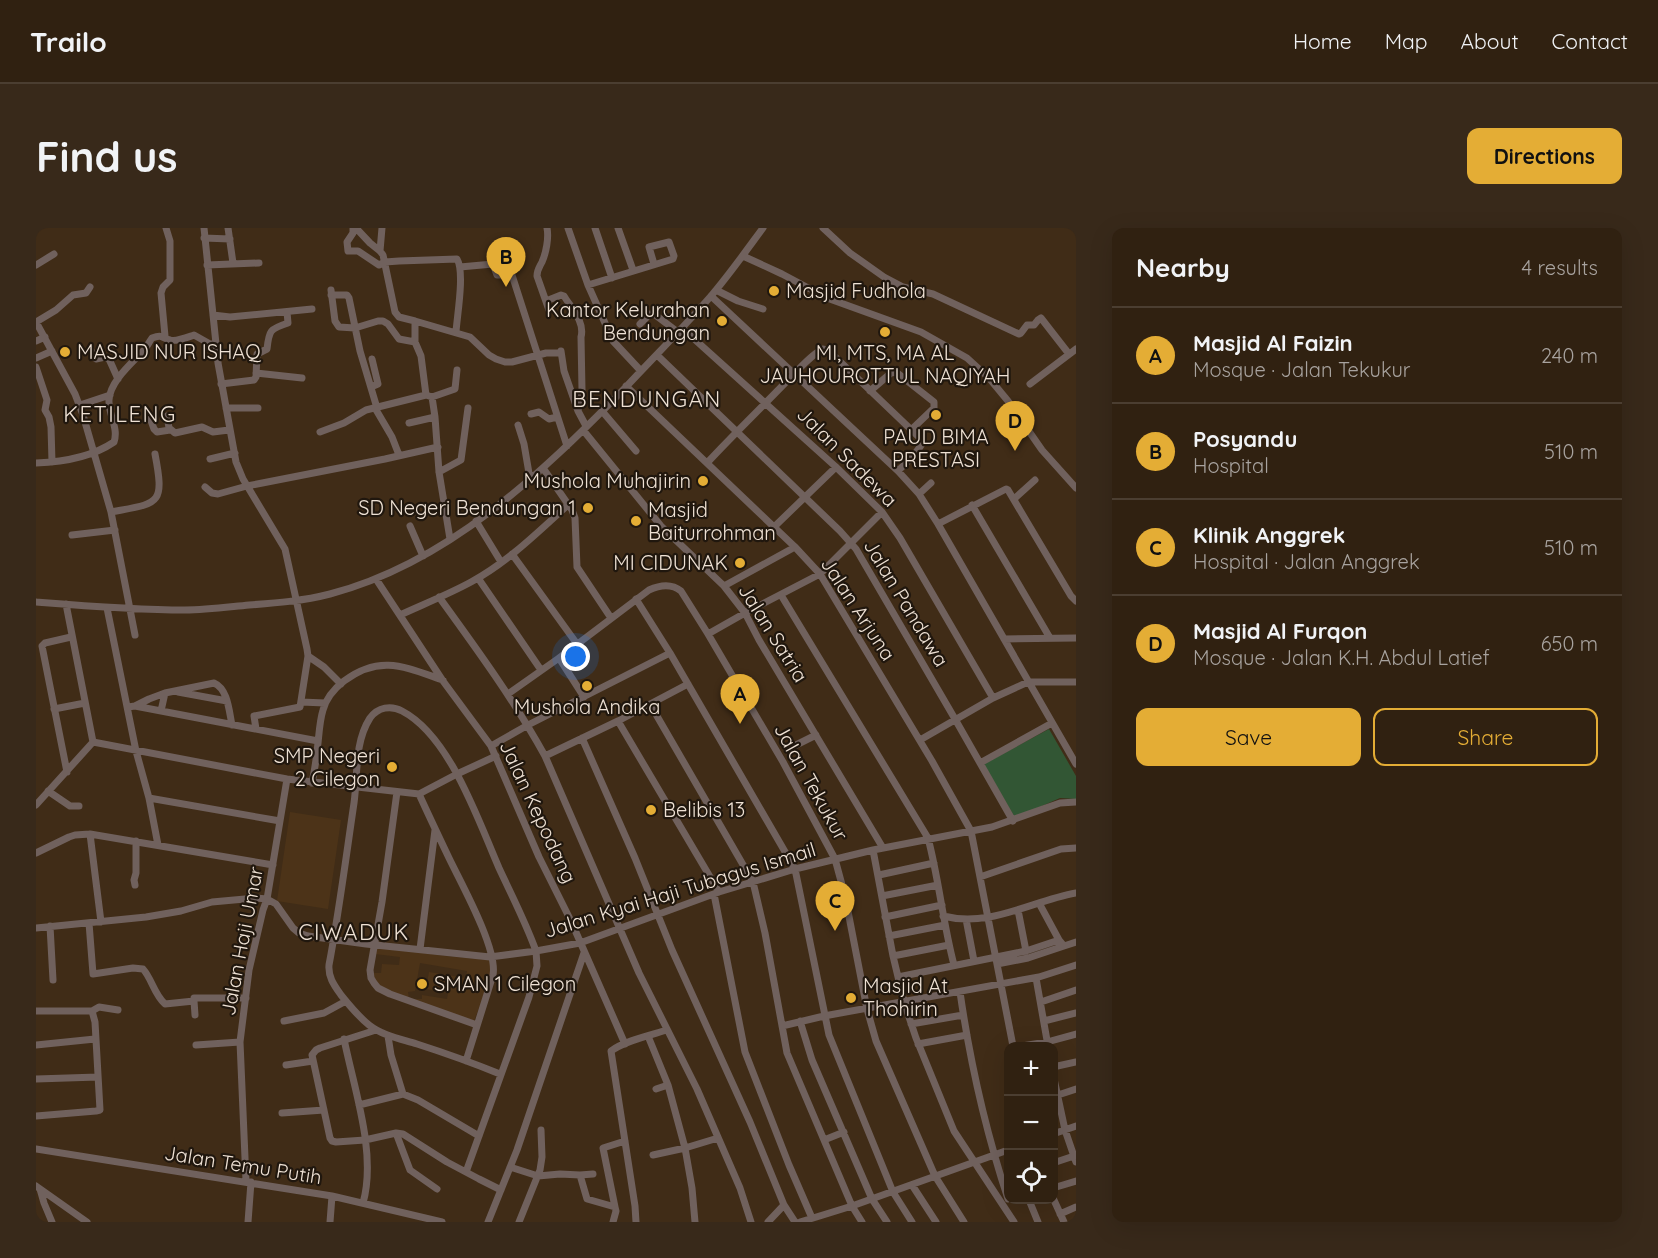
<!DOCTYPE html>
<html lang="en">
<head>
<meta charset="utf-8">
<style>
	:root { --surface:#302111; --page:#38291a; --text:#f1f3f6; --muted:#a8a39f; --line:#4b3e31; --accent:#e4ad35 }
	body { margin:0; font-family:Quicksand,sans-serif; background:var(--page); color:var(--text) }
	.controls { position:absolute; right:18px; bottom:18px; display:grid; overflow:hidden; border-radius:12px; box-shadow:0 6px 24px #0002 }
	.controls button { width:54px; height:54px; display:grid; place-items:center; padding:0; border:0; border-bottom:2px solid var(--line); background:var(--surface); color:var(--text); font:30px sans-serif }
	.you { position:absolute; left:540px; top:429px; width:21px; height:21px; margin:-15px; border:4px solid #fff; border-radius:50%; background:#1a73e8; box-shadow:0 0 0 9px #1a73e833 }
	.badge { display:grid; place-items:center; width:39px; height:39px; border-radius:50%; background:var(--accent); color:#111; font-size:20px; font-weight:700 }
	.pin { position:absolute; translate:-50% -50px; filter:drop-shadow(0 2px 3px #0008) }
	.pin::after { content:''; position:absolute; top:32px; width:21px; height:18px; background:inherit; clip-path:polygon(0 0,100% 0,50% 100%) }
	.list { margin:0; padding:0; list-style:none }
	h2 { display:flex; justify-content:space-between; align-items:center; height:78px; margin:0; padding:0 24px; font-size:26px }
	h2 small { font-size:20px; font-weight:400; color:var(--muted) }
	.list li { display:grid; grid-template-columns:39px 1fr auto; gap:18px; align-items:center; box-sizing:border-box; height:96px; padding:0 24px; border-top:2px solid var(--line) }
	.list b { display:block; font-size:22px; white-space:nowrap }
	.list p { margin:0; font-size:20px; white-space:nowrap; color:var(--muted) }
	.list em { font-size:20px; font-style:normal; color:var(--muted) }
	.actions { display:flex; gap:12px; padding:18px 24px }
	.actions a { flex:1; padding:14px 0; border:2px solid var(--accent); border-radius:12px; text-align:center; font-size:21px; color:var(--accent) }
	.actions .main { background:var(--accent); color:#111 }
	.icon { flex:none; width:33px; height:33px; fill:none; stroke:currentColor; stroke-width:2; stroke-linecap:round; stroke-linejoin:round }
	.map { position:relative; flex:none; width:1040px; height:994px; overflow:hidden; border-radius:12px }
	header { display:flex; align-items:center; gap:36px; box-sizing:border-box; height:84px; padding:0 30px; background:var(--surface); border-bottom:2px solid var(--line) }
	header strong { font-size:28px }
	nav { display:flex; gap:33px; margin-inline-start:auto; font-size:21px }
	.intro { display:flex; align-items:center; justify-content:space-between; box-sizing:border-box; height:144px; padding:0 36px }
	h1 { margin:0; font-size:42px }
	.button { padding:15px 27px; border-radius:12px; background:var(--accent); color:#111; font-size:21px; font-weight:700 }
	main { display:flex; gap:36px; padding:0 36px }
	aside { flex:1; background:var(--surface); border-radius:12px; box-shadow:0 6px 24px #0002 }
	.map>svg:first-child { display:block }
</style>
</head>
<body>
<header>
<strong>Trailo</strong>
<nav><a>Home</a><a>Map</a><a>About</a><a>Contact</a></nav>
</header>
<div class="intro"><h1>Find us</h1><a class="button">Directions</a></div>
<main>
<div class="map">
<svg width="1040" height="994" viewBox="0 0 1040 994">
	<rect width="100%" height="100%" fill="#402c17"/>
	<!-- built -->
	<path fill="#4c3318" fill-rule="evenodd" d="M254,584L305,592L292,681L241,673Z
		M339,718L409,728L454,732L455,748L438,793L366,770L352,764L341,757L336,750ZM339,726L364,729L363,737L346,736L345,745H337ZM384,735L431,743L430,750L393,744L390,761L412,765L411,771L386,767V771H373L372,764L379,763Z"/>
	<!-- green -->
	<path fill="#325634" d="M1013,501L1040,548V571L1024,570L979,590L948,536Z"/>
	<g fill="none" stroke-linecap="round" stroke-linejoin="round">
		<!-- minor -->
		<path stroke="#70615d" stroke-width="7" d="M168,0L182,135L200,234L207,251L249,321L271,421L272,428L264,479L218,488L220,501
			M192,0L197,35
			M317,0V5L311,14L312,23H322L343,37L349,34L363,33L421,31C429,44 421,88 420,104
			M320,0L334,15L344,23L347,27L359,84L363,89L379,93V114
			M511,0C513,10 510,25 506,34C503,40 501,42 501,48L513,82
			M532,0L552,57L577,113L605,143
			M559,0L576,50
			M582,0L597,42
			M787,0L814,25L848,49L867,59L897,66L983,106L985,105L991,97H998L1002,92L1005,90L1033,126
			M168,10L194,11
			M344,23L346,0
			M707,28L746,46L791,70L885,104L931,130L953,150L972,173L1006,222L1040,260
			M0,37L18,26
			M171,37L223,35
			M424,39L457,36L461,47H476L531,218
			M552,57L637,31L638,28L633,14L613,19L618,36
			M295,62L299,93L303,99L319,100L342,93H347L352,96L363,111L379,114L385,128L390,167L396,169L399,189L403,244L414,311
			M680,62L702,73L727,81
			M295,67H311L313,70L324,123L341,180
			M675,68L862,243L883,266L902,296L1040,536
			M510,73L525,67L528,68C536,81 549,94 545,109L546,162L542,183L550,198
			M177,87L194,89L276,81
			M379,93L434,109L453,127L460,131L469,134H476L510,125H525
			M0,94L39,166L47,187L75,284L99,407
			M0,94L20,82L37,67L50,65L54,59
			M604,96L614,86H618L643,105
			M646,100L800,239L846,284L864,310L957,470
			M129,108L125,65L127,59L134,52V13L130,0
			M0,113L9,109
			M54,121L60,131L69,129L73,131L82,151
			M525,123L528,143L542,183
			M621,127L804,303L820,321L919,491L977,593
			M0,130L16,123
			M0,139L11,172L9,182L13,189L15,199L16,234
			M220,145L266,150
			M185,156L218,152L220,149L221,126L231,121C233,102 234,101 252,95L251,84
			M994,156L1040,121
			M590,158L759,319L784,346L896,533L935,603L977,818
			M335,159L342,156L336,131
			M834,163L855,145L860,144L898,174V180L875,202
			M396,169L419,161L421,142
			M44,177L74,167
			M190,180H222
			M339,180L356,209L363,227
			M566,183L600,223
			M495,186L503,184L513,191L521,189
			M113,187L118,201L121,204L134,202
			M131,188L133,200L139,205L166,199L177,204L193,202
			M373,195L399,189
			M482,197L488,216L494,251
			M547,202L625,298L688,358L709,385L723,412L847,620
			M284,204L308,195L330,182L390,167
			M174,231L199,225
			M0,235C27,234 56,229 78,214C83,200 72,186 73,172C74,153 96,135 108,122C111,119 113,114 116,110C127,106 125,110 134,112C140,114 152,109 158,107L174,116H179
			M671,235C697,207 725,180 752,152C763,142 774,127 787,121L794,124L887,213C883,224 871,234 862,243
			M507,240L536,282L539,290L541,339L575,390
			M403,244L425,232L432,180
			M169,259L176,265L182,266L211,258L349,231L402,219
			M883,266L895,255
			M978,271L999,252
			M936,277L1014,410
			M75,284C123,275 129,278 119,226
			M440,293L465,334
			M902,296L970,261L972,262L1035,368L1040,373
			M374,298L387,328
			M738,299L800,239
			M36,307L79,302
			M476,326L541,416
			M442,350L505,442
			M340,351L407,453L455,518L503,629L535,693L589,816
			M688,358L759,319
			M745,367L892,610C903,652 907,695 918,737
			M403,369C440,420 478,472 509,528L603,745L661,861L704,960L715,994
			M600,371L634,425L759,641L793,807L857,964L876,994
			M0,374C50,378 99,382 149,382C171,382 192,379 213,377C240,375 267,373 294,366C412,335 505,246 588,161C617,130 647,100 675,68C693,47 710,23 727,0
			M30,376L57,514
			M71,380L100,523L113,570L122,617
			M364,387C388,376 413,366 435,354C472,334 502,304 533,276
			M672,406L709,385L784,346L846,284
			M968,411L1040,410
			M272,428L288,439L305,456
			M523,430L548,469
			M142,464L191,473
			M472,466L523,430L613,362C624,357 635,355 645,363L672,406L747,534L799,631L809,668L831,781L840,813L899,948L928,994
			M265,474L289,475
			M614,476L717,654L729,705L751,825L816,978L826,994
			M99,478L113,471L129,465L178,455C192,461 193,483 196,497
			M92,479L99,478L282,513
			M18,481L49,475
			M125,483L129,465
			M582,493L683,664
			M546,510L599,630L636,722L714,894L748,977L759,994
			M884,512L957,470L992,454H1040
			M57,514L251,551L383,566
			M760,517L780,507
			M455,518L492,497L634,425
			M509,528L582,493L652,456
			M944,535L1016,495
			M31,544L6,418L9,415L35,409
			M276,555C278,545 280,534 281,523C283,510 283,495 287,482C290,471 299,460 308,453C344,426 369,439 407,452
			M12,563L34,578H43
			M361,564L346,674L334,742L335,750L338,755L342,760L354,766L441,797
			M383,566C393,588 403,609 413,630C425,655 462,721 457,747L430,833
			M383,566L421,546L460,528
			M113,570L244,593
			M0,577L57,514
			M54,606L65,694
			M837,622L857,728L868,774L880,810L918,903L978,994
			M0,625L33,609L39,607L54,606L237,637
			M843,647L898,635
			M944,649L1025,621L1040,620
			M99,657L98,652L100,645V613
			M678,666L709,824L753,937L776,990
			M846,668L902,657
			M1003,675L1023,712L1028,718L1040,714
			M982,682L990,723L1023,712
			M907,688C954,700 995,673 1040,665
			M849,689L906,677
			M930,691L938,733
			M53,695L57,746L97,740L107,741C116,751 118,766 129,776L158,773V770H210
			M14,698L17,752
			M0,700L110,689L145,683L176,674L220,670L231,671L240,676L257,700L263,705L272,708L330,716L454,729L500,723L544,715L683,664L759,641L837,622L956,599L1024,575L1040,574
			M853,708L909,697
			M384,721L399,602
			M857,728L913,717
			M961,736L992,730L1028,718
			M862,749L990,723
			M1000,750L1012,818
			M924,764C934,834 950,904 972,971
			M158,773L159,787
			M1005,774L1040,762
			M0,783H56L63,779L82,782
			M248,793L288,785L310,773
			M764,793L776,832L836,971L851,994
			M1008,793L1040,785
			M875,796L927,787
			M746,798L788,788L1003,749L1040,737
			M340,802L284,820L280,822L276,827L294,910L296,913L300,914L329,912L360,905L367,906L411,934L443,951L465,962
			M352,808L355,827L367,866
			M612,808L632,857L649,920L617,927
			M308,811C318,861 341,925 327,975
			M882,816L931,807
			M0,817L59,811
			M160,817L204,814
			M986,818L1011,814L1040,806
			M250,837L277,833
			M1017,839L1040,834
			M1017,846L1029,902L1040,934
			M0,851L62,849
			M620,861L632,857
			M1022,867L1040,861
			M323,877L367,866L382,872L443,908
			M246,885L288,882
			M0,888L60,883L64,882L59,794L56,783
			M360,905L374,942L401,961
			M1017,906L1040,898
			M788,912L808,904
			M0,921L296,968L406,994
			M1017,935L1038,928
			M474,939L502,948L524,946L544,947L551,971L579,979L567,920L589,913
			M430,944L493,769L501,738L500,723C490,695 476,668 463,640C442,592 414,508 366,483C355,477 342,479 334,490C318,515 322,547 318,575C310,629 303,684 293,737C292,749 298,757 305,767C313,777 323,789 333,797C347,808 365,811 381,816C409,825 437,835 464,846
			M544,947L557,946
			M210,953L204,814L213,742L227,682L231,671L251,551
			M876,957L900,994
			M0,958L51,994
			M1017,960L1040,953
			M4,961L8,975L16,994
			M1017,970L1028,994
			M993,972L1002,994
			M1024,986L1040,979
			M212,994L215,954
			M294,994L296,968
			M452,994L481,922L548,725
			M483,994L504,942L506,929L505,902
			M577,994L580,983L579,979
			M600,994L599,978L575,823C588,813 615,807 631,802
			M659,994L656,960L649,920L682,910
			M732,994L748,977
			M764,994L816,978L972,922"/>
	</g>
	<!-- markers -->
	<g fill="#e4ad35" stroke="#20170e" stroke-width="2">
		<circle cx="738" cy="63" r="6"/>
		<circle cx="686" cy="93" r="6"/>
		<circle cx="849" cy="104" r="6"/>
		<circle cx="29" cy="124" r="6"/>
		<circle cx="900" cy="187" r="6"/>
		<circle cx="667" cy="253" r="6"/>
		<circle cx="552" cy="280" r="6"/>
		<circle cx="600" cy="293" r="6"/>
		<circle cx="704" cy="335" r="6"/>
		<circle cx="551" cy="458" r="6"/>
		<circle cx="356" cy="539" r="6"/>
		<circle cx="615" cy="582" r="6"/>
		<circle cx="386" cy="756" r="6"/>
		<circle cx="815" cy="770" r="6"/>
	</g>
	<g text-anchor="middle" stroke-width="4.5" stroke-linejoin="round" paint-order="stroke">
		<!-- poi labels -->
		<g font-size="20" fill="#eee1d4" stroke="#20170e" text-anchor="start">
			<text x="750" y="70">Masjid Fudhola</text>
			<text x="674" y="89" text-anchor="end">Kantor Kelurahan<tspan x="674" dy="23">Bendungan</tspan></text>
			<text x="41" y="131">MASJID NUR ISHAQ</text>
			<text x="849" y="132" text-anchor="middle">MI, MTS, MA AL<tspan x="849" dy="23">JAUHOUROTTUL NAQIYAH</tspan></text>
			<text x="900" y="216" text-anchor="middle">PAUD BIMA<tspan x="900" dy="23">PRESTASI</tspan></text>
			<text x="655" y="260" text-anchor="end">Mushola Muhajirin</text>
			<text x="540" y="287" text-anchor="end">SD Negeri Bendungan 1</text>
			<text x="612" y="289">Masjid<tspan x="612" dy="23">Baiturrohman</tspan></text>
			<text x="692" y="342" text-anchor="end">MI CIDUNAK</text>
			<text x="551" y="486" text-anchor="middle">Mushola Andika</text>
			<text x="344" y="535" text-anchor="end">SMP Negeri<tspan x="344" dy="23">2 Cilegon</tspan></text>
			<text x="627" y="589">Belibis 13</text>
			<text x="398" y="763">SMAN 1 Cilegon</text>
			<text x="827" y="765">Masjid At<tspan x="827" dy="23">Thohirin</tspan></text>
		</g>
		<!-- street labels -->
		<g font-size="20" fill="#eee1d4" stroke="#20170e">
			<text transform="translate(811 229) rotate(45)" y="7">Jalan Sadewa</text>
			<text transform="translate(870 375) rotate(59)" y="7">Jalan Pandawa</text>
			<text transform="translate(822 381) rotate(57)" y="7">Jalan Arjuna</text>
			<text transform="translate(737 405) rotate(58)" y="7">Jalan Satria</text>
			<text transform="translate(775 554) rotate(61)" y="7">Jalan Tekukur</text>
			<text transform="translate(502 584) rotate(65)" y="7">Jalan Kepodang</text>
			<text transform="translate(644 662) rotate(-17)" y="7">Jalan Kyai Haji Tubagus Ismail</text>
			<text transform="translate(206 713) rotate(-79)" y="7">Jalan Haji Umar</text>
			<text transform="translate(207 937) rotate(9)" y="7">Jalan Temu Putih</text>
		</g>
		<!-- quarter labels -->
		<g font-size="22" letter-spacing="1.5" fill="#eee1d4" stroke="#20170e">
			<text x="611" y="179">BENDUNGAN</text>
			<text x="84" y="194">KETILENG</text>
			<text x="318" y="712">CIWADUK</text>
		</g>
	</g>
</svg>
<div class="controls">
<button>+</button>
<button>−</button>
<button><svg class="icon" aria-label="locate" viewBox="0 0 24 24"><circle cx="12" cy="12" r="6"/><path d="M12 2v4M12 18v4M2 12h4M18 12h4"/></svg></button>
</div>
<div class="you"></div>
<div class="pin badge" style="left:704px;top:496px">A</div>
<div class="pin badge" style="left:470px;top:59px">B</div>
<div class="pin badge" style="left:799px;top:703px">C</div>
<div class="pin badge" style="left:979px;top:223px">D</div>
</div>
<aside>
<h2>Nearby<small>4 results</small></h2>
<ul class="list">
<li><span class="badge">A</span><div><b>Masjid Al Faizin</b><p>Mosque · Jalan Tekukur</p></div><em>240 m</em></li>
<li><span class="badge">B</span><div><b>Posyandu</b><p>Hospital</p></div><em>510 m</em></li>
<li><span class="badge">C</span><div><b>Klinik Anggrek</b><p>Hospital · Jalan Anggrek</p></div><em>510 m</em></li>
<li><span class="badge">D</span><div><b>Masjid Al Furqon</b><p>Mosque · Jalan K.H. Abdul Latief</p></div><em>650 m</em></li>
</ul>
<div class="actions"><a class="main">Save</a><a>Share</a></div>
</aside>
</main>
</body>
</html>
